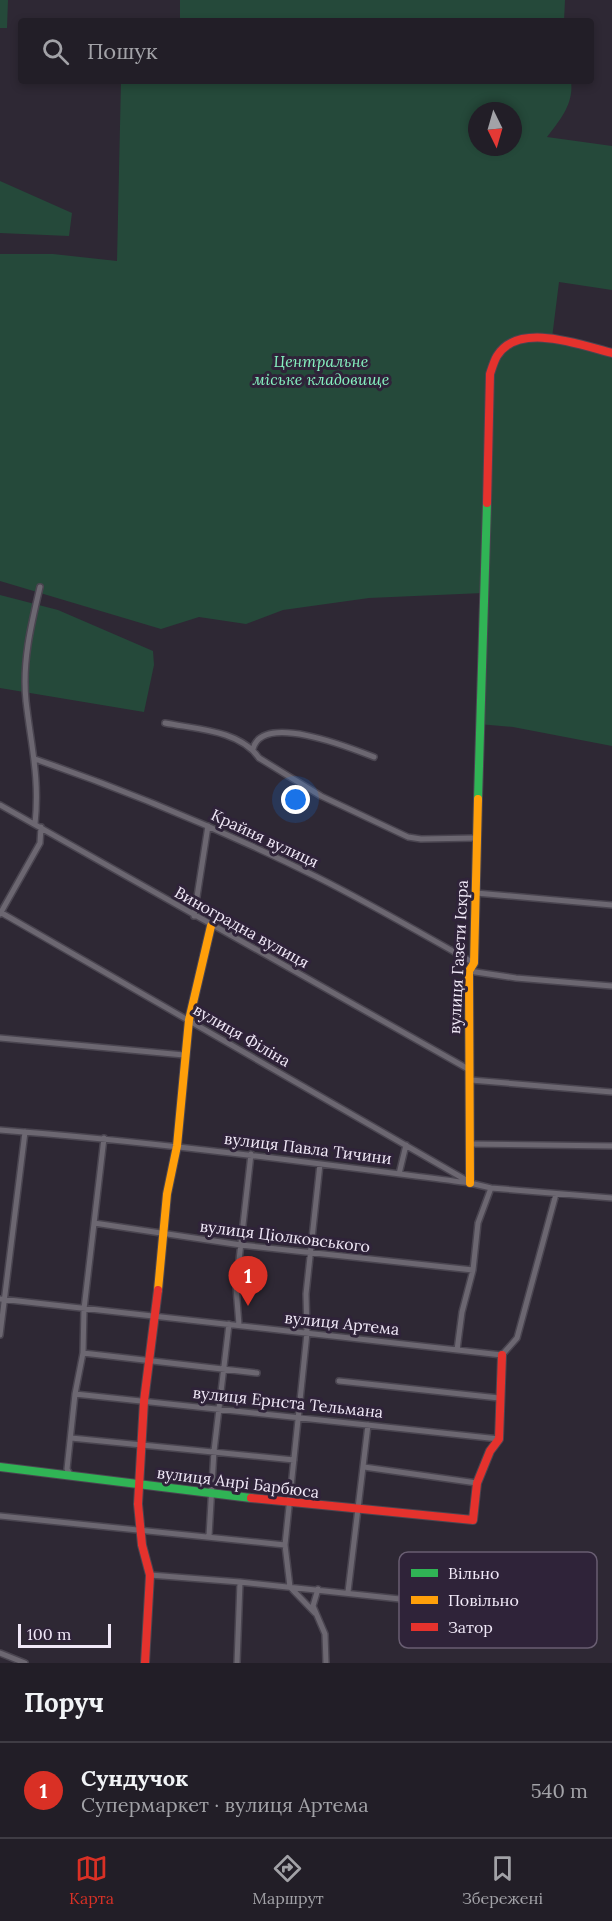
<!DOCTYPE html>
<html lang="uk">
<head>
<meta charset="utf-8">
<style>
	:root { --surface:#221e27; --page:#2a272f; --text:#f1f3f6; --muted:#a2a2a7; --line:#3f3c44; --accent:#d93025 }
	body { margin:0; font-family:Lora,serif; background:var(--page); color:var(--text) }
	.compass { position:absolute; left:468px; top:102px; width:54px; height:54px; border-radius:50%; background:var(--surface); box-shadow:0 3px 9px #0003; rotate:175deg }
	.scale { position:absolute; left:18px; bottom:15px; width:93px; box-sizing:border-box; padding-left:6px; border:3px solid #f0e8f7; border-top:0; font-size:16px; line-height:21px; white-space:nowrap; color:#f0e8f7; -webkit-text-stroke:4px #2f2339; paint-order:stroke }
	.you { position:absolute; left:296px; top:800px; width:21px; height:21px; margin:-15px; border:4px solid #fff; border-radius:50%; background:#1a73e8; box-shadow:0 0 0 9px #1a73e833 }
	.badge { display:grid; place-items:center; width:39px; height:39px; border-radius:50%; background:var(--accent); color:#fff; font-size:20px; font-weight:700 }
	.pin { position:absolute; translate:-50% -50px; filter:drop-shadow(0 2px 3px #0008) }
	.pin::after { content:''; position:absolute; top:32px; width:21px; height:18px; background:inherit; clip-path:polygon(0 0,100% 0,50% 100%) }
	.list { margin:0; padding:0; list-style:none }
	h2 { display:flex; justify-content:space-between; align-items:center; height:78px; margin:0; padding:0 24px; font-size:26px }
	h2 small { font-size:20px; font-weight:400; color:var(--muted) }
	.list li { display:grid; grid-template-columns:39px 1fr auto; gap:18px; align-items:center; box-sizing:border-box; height:96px; padding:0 24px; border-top:2px solid var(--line) }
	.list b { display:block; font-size:22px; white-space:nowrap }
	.list p { margin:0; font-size:20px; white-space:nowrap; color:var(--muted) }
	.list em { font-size:20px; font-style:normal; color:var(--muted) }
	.icon { flex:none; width:33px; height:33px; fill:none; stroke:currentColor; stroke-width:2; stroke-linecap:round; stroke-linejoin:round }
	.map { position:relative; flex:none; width:612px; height:1663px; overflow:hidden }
	.search { position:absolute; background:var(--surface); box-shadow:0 3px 9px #0003; left:18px; right:18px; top:18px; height:66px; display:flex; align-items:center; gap:15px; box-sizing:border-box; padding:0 21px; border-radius:6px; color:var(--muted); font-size:22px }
	.sheet { height:174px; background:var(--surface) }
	nav { display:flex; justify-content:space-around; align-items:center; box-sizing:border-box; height:84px; border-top:2px solid var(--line); background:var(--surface); font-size:16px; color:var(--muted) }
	nav a { display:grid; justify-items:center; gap:3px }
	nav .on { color:var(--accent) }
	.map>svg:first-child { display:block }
</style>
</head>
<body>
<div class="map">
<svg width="612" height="1663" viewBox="0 0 612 1663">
	<rect width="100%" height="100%" fill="#2e2834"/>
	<!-- green -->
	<path fill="#25493a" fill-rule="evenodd" d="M0,0H8L7,28H0Z
		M180,0H565L564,21H180Z
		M121,81H571C574,104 560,120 547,137L612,146V290L559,282L552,338L612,353V746L513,727L478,724L483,593L369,598L283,610L246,624L199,617L161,629L0,581V254H53L117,261ZM477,111H513V147H477Z
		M0,181L72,213L69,236L0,233Z
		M0,595L58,610L153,651L154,665L144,712L0,688Z"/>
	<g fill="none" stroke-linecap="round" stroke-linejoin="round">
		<defs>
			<path id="street" d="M165,723C195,729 240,730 259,758L321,796L408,837L421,839L476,838
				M253,749C262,712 351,748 374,757
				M35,759C131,792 226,832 317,877C371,904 422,934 474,963
				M0,805L470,1070
				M35,824C40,778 31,746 26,701C22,662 31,625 40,587
				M476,893L612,905
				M0,912L466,1180
				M0,914L40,843L41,827
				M194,916L208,826
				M469,971L516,978L612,986
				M0,1038L184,1055
				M471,1080L612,1092
				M0,1130C157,1142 313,1163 470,1183L491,1188L612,1198
				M469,1144L612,1146
				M399,1174L406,1145
				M94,1223L241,1245L473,1270
				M0,1299L502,1355L517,1338L556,1194
				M239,1325L236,1287L251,1154
				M0,1335L25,1132
				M457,1350L462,1312L473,1270L478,1223L491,1188
				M83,1353L257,1373
				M339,1381L499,1398
				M75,1394L499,1439
				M71,1438L294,1460
				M364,1467L477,1483
				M71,1476L67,1469L75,1394L83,1353L84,1309L104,1138
				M0,1516L285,1545
				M209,1536L214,1451L229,1324
				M150,1575L240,1582L485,1608
				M318,1589L313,1606L325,1634L326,1663
				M348,1592L368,1425
				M315,1613L290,1587L285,1545L307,1333L306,1294L320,1164
				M0,1653L25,1663
				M237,1663L240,1582"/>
			<path id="fast" d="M478,799L487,503
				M0,1467L251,1498"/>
			<path id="slow" d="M470,1183L469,971L474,963L478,799
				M158,1290L167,1194L177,1146L189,1020L211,926"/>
			<path id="jam" d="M487,503L490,374C492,368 494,361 497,356C518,321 581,345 612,353
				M251,1498L473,1520L477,1483L490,1451L499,1439L502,1355
				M145,1663L150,1575L142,1545L138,1504L144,1401L158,1290"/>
		</defs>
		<!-- street casing -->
		<use href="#street" stroke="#4a4550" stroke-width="8"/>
		<!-- fast casing -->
		<use href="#fast" stroke="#4a4550" stroke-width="10"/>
		<!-- slow casing -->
		<use href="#slow" stroke="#4a4550" stroke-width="10"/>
		<!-- jam casing -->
		<use href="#jam" stroke="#4a4550" stroke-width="10"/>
		<!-- street -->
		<use href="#street" stroke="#6c6771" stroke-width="5"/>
		<!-- fast -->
		<use href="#fast" stroke="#30b455" stroke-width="8"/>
		<!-- slow -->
		<use href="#slow" stroke="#ff9f0a" stroke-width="8"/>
		<!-- jam -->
		<use href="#jam" stroke="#e5322d" stroke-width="8"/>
	</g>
	<g text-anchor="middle" stroke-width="6" stroke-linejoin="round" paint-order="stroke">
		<!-- park labels -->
		<g font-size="16" font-style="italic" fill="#86f2c0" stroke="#2f2339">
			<text x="321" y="367">Центральне<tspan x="321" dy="18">міське кладовище</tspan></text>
		</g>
		<!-- street labels -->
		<g font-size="16" fill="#f0e8f7" stroke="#2f2339">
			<text transform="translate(265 838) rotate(25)" y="6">Крайня вулиця</text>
			<text transform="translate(242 927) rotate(29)" y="6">Виноградна вулиця</text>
			<text transform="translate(458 957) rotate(-87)" y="6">вулиця Газети Іскра</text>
			<text transform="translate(242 1035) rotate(30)" y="6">вулиця Філіна</text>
			<text transform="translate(308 1148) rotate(7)" y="6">вулиця Павла Тичини</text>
			<text transform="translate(285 1236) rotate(7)" y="6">вулиця Ціолковського</text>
			<text transform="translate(342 1323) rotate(6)" y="6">вулиця Артема</text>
			<text transform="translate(288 1402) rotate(6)" y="6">вулиця Ернста Тельмана</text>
			<text transform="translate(238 1482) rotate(7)" y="6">вулиця Анрі Барбюса</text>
		</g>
	</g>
	<!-- legend -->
	<rect x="399" y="1552" width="198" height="96" rx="9" fill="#2f2339" stroke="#695e72" stroke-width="1.5"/>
	<rect x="411" y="1569" width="27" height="8" fill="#30b455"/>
	<rect x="411" y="1596" width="27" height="8" fill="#ff9f0a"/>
	<rect x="411" y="1623" width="27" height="8" fill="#e5322d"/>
	<g font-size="16" fill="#f0e8f7">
		<text x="448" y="1579">Вільно</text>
		<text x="448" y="1606">Повільно</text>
		<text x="448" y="1633">Затор</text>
	</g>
</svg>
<svg class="compass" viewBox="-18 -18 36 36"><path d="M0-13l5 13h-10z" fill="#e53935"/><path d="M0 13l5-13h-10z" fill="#a2a2a7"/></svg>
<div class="scale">100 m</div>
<div class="you"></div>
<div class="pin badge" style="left:248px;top:1306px">1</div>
<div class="search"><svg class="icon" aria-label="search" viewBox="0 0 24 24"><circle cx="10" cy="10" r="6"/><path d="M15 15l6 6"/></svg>Пошук</div>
</div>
<section class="sheet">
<h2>Поруч<small></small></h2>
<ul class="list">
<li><span class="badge">1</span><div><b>Сундучок</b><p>Супермаркет · вулиця Артема</p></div><em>540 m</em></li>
</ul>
</section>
<nav>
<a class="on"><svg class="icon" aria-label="map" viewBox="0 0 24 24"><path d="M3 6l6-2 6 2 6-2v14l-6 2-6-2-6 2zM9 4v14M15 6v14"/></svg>Карта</a>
<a><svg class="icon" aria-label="directions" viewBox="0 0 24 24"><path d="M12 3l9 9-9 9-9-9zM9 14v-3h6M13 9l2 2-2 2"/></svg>Маршрут</a>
<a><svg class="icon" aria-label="saved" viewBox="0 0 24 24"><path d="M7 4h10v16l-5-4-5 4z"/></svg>Збережені</a>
</nav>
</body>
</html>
